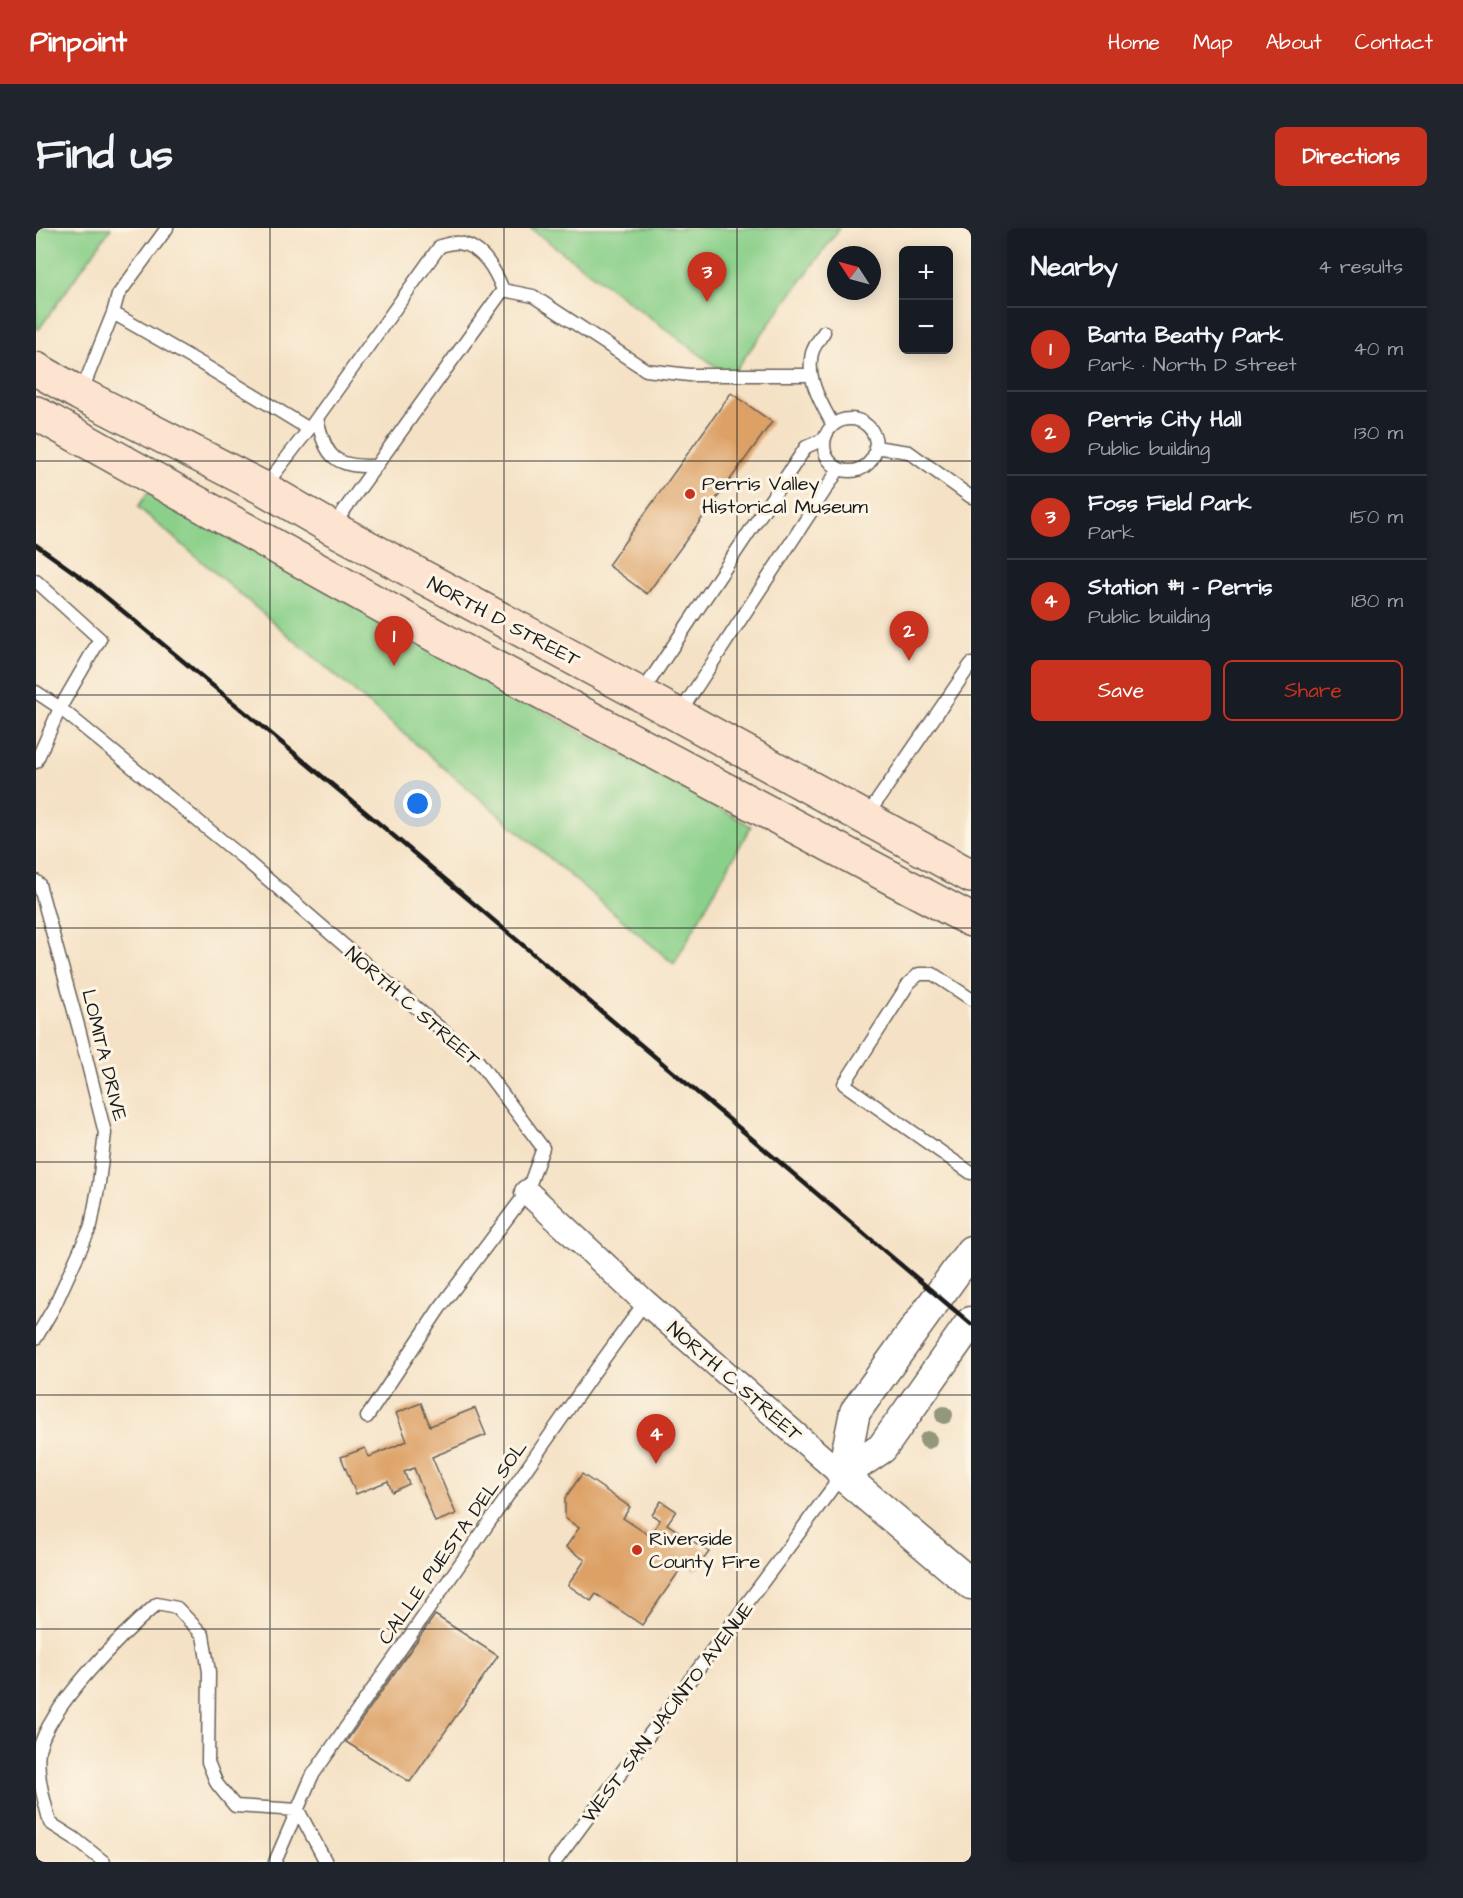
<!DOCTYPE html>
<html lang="en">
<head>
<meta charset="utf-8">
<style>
	:root { --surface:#171b24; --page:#20242c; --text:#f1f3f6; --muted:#9ea1a6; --line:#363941; --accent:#c8321e }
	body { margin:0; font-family:"Architects Daughter",sans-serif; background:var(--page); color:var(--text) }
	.controls { position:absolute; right:18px; top:18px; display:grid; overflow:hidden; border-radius:9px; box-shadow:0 3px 15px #0003 }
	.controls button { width:54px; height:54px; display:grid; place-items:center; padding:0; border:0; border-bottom:2px solid var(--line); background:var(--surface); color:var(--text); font:30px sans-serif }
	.compass { position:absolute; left:791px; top:18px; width:54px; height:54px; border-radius:50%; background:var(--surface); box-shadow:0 3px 15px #0003; rotate:306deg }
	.you { position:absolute; left:382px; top:576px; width:21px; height:21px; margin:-15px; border:4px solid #fff; border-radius:50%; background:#1a73e8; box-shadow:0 0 0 9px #1a73e833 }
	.badge { display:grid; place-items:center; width:39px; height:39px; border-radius:50%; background:var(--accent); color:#fff; font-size:20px; font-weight:700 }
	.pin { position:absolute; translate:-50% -50px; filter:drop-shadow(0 2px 3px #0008) }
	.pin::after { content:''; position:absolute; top:32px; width:21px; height:18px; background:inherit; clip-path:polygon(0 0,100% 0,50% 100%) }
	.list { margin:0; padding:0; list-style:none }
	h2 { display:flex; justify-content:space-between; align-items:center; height:78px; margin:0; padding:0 24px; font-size:26px }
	h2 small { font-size:20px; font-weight:400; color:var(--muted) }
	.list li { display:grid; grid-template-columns:39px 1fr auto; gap:18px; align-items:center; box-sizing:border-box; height:84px; padding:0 24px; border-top:2px solid var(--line) }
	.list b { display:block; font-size:22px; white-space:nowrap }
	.list p { margin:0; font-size:20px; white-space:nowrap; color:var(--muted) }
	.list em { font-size:20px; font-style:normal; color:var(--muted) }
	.actions { display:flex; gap:12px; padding:18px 24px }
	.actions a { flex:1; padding:14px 0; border:2px solid var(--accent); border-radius:9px; text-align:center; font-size:21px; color:var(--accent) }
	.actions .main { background:var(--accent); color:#fff }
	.map { position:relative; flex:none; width:935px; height:1634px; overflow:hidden; border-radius:9px }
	header { display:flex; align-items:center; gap:36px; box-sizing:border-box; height:84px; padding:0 30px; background:var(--accent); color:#fff }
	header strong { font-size:28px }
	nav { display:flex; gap:33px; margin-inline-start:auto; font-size:21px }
	.intro { display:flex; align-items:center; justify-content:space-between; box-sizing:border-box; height:144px; padding:0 36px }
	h1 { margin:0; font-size:42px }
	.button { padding:15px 27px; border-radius:9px; background:var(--accent); color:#fff; font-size:21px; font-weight:700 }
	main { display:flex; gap:36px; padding:0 36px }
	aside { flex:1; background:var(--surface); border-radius:9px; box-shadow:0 3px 15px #0003 }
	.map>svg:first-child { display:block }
</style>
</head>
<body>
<header>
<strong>Pinpoint</strong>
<nav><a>Home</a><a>Map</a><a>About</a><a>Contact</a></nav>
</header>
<div class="intro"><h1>Find us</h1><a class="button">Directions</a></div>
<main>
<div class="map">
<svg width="935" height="1634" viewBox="0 0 935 1634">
	<rect width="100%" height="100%" fill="#fcf5e5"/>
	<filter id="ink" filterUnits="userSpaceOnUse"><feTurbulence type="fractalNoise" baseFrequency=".0167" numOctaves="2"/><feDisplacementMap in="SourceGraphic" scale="12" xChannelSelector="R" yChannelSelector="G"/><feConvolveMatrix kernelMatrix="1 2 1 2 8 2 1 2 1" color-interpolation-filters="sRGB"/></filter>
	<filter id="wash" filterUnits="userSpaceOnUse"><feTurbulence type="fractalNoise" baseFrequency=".008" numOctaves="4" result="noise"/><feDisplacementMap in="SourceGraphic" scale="24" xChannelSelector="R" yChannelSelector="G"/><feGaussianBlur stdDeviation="1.35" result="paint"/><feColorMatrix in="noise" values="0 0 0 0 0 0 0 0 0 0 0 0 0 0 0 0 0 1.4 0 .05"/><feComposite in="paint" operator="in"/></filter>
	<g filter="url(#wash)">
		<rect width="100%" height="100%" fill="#f5e2c6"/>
		<!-- green -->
		<path fill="#8bd08a" stroke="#547653" stroke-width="1.5" d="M0,0H75L3,101L0,100Z
			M494,0H804L694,149Z
			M112,264L715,598L638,736L102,279Z"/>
		<g id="blocks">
			<!-- building -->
			<path fill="#dda166" d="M695,165L736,194L611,366L572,337Z
				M385,1175L394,1198L439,1180L450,1207L396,1229L420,1286L399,1294L378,1240L368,1244L373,1256L356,1264L352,1253L320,1266L305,1229L329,1220L333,1229L371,1213L360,1185Z
				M546,1246L594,1279L587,1290L614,1308L624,1292L616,1287L625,1273L640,1283L631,1296L673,1324L659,1343L648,1336L606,1397L560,1366L555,1373L532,1357L549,1332L530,1319L543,1300L529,1290V1270Z
				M399,1387L462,1428L374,1554L310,1514Z"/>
		</g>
	</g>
	<g filter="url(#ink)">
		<use href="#blocks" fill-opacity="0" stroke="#686158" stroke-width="1.5"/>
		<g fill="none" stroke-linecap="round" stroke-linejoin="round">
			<defs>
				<path id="service" d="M467,62L497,68L610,142L653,147H775
					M77,85L166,136L273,201
					M788,104C784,110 778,118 776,125C770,151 785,175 797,197
					M45,165L77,85L82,67L131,0
					M281,190C290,230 298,239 340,238
					M788 217a26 26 0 1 1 52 0a26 26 0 1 1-52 0Z
					M839,219L873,224L935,269
					M229,258L273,201L404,18C409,17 417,14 423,15C447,19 459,42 467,62L296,299
					M0,353L64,411L24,480L0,534
					M0,464L24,480L206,629L442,833L507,920L491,964L403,1081L331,1189
					M605,466L770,219L788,211
					M643,486L803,241
					M830,589L935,436
					M0,653L3,656L43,801L69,905L63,955L55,998L18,1079L0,1110
					M935,771L897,746H883L873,755L808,856L935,945
					M262,1582L290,1634
					M68,1634L38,1610L14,1595C8,1571 0,1547 3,1522C13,1478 86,1406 121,1376L141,1380L167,1407L173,1444L172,1534L181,1556L199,1578L262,1582
					M239,1634L276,1548L556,1147L609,1074
					M519,1634L806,1247"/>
				<path id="minor" d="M491,964L609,1074L806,1247"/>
				<path id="tertiary" d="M806,1247L819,1184L935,1023
					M806,1247L846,1220L935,1094
					M806,1247L935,1356"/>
				<path id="secondary" d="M0,141L44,166L227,260L296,300L604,466L935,648
					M0,185L411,414L935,692"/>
			</defs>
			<!-- service casing -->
			<use href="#service" stroke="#686158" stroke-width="15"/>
			<!-- minor casing -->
			<use href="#minor" stroke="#686158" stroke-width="27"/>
			<!-- tertiary casing -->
			<use href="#tertiary" stroke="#686158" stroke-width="33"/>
			<!-- secondary casing -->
			<use href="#secondary" stroke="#686158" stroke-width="36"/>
			<!-- service -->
			<use href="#service" stroke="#fff" stroke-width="12"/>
			<!-- minor -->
			<use href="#minor" stroke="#fff" stroke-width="24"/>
			<!-- tertiary -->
			<use href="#tertiary" stroke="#fff" stroke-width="30"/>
			<!-- secondary -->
			<use href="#secondary" stroke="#fde4d0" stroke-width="33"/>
			<!-- rail -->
			<path stroke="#1c1c1c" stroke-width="4.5" d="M0,317L53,355L346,598L935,1096"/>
		</g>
		<!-- trees -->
		<g fill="#93987d">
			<circle cx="908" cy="1187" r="9"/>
			<circle cx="892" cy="1212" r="9"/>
		</g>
	</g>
	<!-- grid -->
	<path fill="none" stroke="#1c1c1c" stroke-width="1.5" stroke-opacity="0.55" d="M234,0V1634M468,0V1634M701,0V1634M0,233H935M0,467H935M0,700H935M0,934H935M0,1167H935M0,1401H935"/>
	<!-- markers -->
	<g fill="#c8321e" stroke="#fcf5e5" stroke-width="2">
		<circle cx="654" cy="266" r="6"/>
		<circle cx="601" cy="1322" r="6"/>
	</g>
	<g text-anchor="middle" stroke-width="6" stroke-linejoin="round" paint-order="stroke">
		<!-- poi labels -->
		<g font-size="20" fill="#1c1c1c" stroke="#fcf5e5" text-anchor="start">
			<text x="666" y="262">Perris Valley<tspan x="666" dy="23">Historical Museum</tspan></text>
			<text x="613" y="1317">Riverside<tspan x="613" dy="23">County Fire</tspan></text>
		</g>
		<!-- street labels -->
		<g font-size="20" fill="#1c1c1c" stroke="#fcf5e5">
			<text transform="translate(468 393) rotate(28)" y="7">NORTH D STREET</text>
			<text transform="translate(377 778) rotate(41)" y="7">NORTH C STREET</text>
			<text transform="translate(69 827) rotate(76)" y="7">LOMITA DRIVE</text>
			<text transform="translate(699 1153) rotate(41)" y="7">NORTH C STREET</text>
			<text transform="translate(416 1314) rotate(-55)" y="7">CALLE PUESTA DEL SOL</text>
			<text transform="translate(631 1484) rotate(-53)" y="7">WEST SAN JACINTO AVENUE</text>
		</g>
	</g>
</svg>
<div class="controls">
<button>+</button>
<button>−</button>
</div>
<svg class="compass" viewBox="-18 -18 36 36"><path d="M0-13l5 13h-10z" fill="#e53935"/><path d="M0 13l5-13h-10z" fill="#9ea1a6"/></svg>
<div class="you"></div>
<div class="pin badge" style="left:358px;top:438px">1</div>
<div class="pin badge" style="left:873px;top:433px">2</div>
<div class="pin badge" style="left:671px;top:74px">3</div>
<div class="pin badge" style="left:620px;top:1236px">4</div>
</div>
<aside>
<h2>Nearby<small>4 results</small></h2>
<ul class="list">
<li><span class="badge">1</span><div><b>Banta Beatty Park</b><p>Park · North D Street</p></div><em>40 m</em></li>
<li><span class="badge">2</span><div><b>Perris City Hall</b><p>Public building</p></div><em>130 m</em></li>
<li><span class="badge">3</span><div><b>Foss Field Park</b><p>Park</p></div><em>150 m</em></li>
<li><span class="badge">4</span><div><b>Station #1 - Perris</b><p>Public building</p></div><em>180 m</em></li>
</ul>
<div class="actions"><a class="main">Save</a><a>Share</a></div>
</aside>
</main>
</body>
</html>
